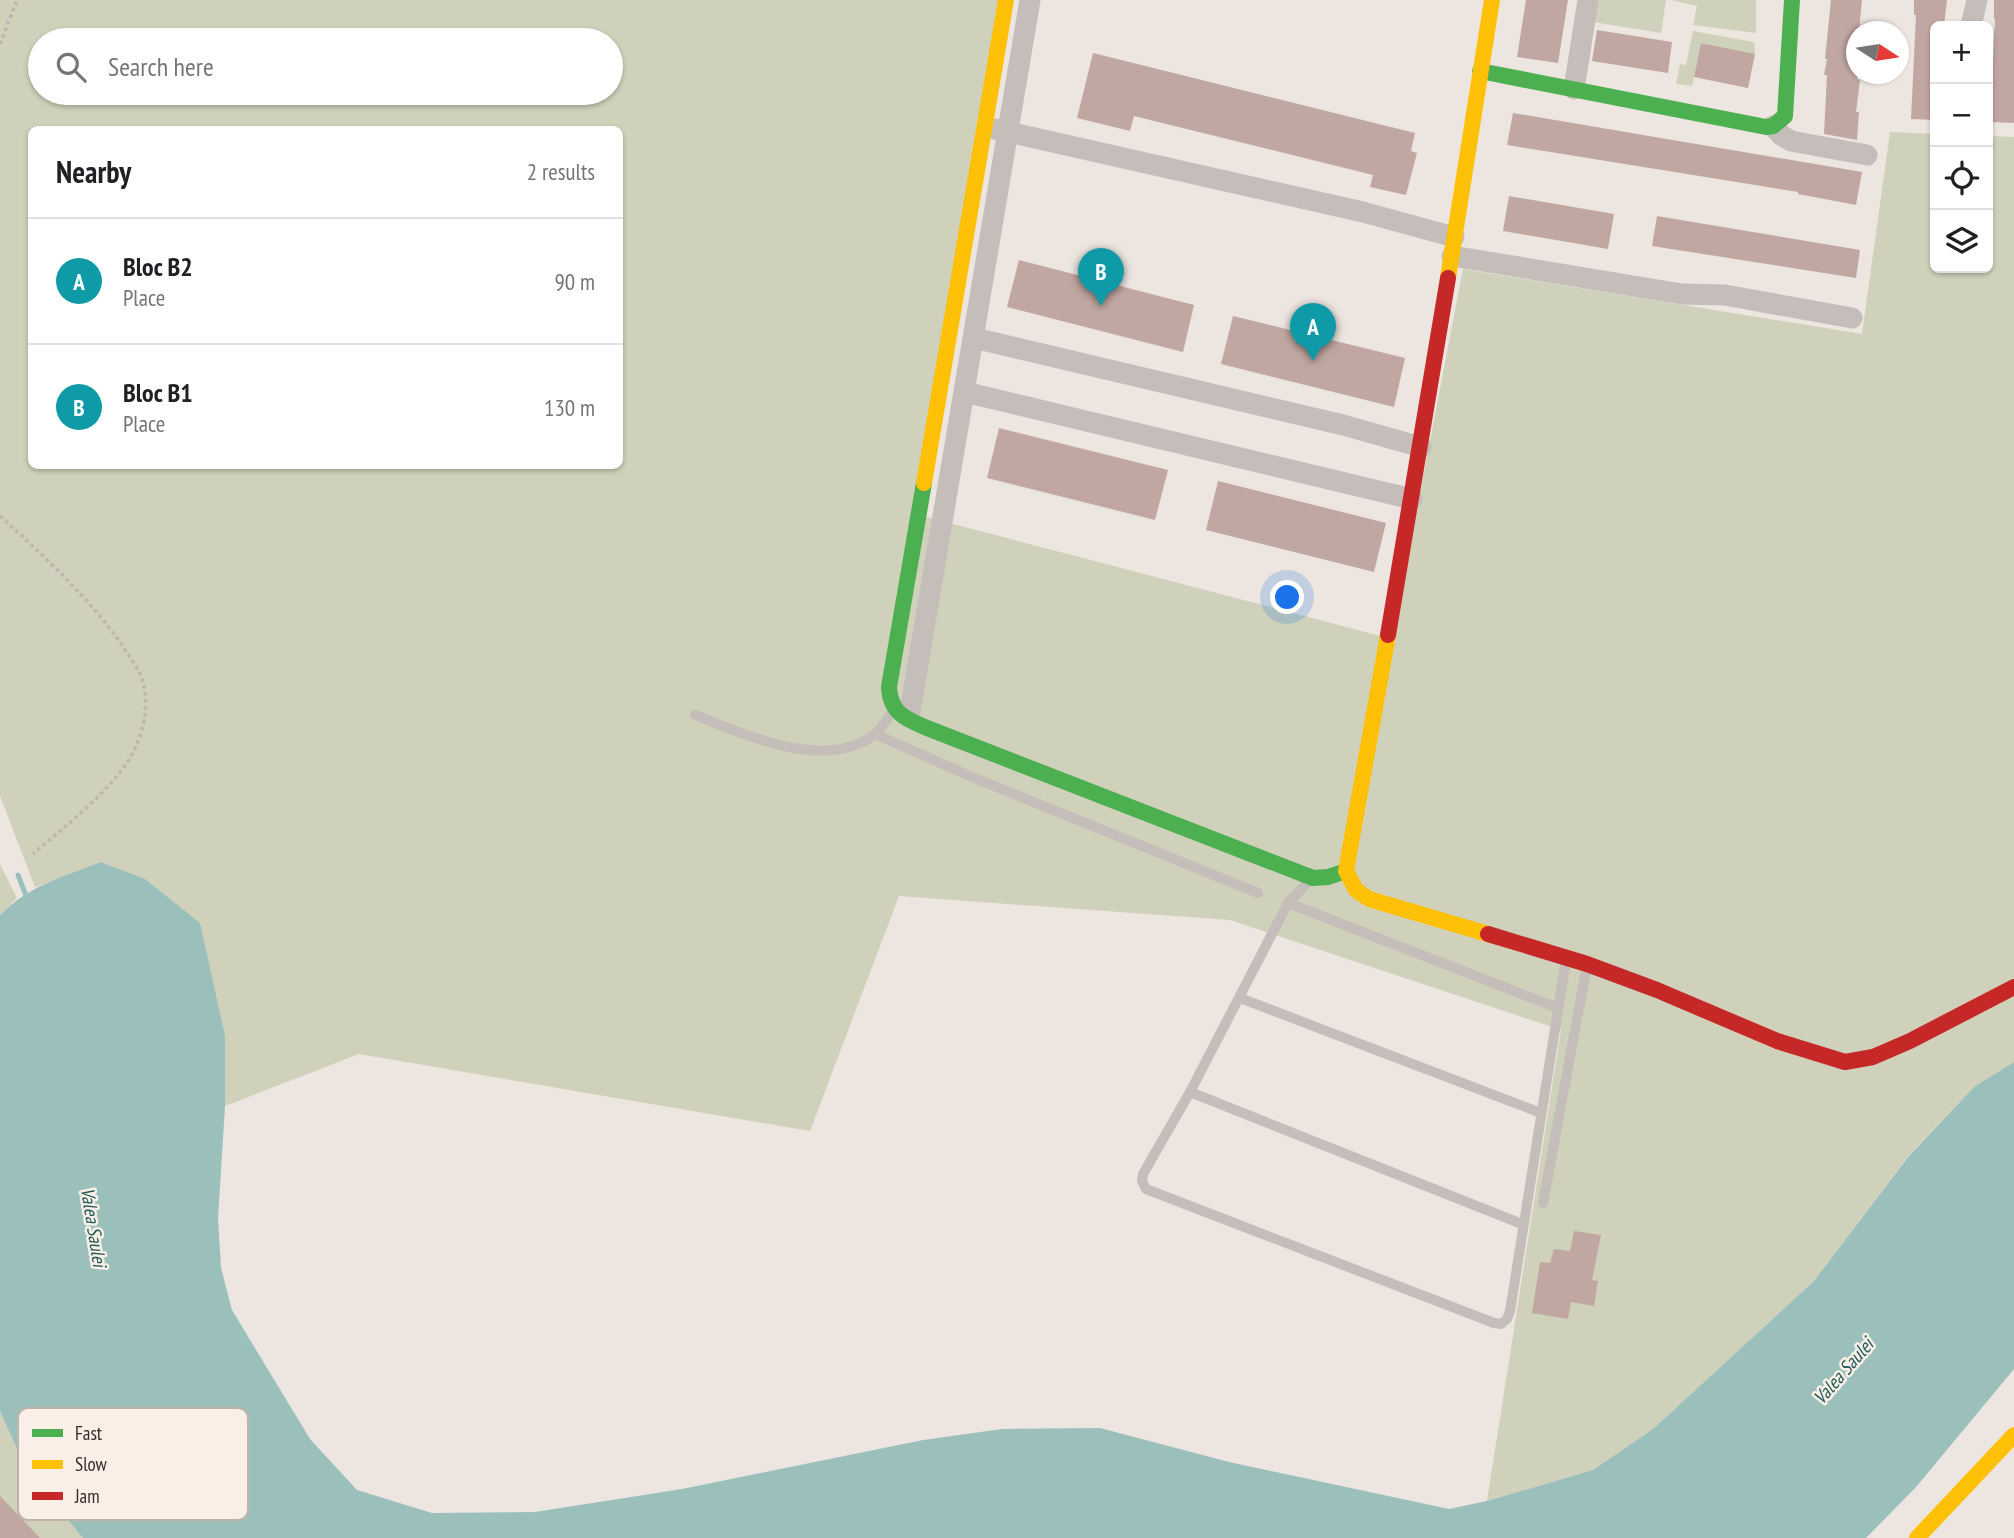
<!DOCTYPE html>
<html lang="en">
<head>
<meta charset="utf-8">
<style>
	:root { --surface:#fff; --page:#f6f6f6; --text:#202124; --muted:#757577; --line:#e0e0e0; --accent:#0f766e }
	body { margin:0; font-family:"PT Sans Narrow",sans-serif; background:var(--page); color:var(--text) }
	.controls { position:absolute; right:21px; top:21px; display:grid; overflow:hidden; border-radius:10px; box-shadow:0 2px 5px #0004 }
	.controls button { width:63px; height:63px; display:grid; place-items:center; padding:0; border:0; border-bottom:2px solid var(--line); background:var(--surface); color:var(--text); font:35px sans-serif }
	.compass { position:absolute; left:1846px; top:21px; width:63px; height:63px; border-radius:50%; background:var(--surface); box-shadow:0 2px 5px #0004; rotate:102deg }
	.you { position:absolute; left:1288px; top:598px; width:24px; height:24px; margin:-18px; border:5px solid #fff; border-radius:50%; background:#1a73e8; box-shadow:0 0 0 10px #1a73e833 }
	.badge { display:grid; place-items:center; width:46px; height:46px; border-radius:50%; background:var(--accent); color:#fff; font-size:23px; font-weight:700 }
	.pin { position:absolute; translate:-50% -58px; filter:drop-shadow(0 2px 4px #0008) }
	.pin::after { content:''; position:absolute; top:37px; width:24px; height:21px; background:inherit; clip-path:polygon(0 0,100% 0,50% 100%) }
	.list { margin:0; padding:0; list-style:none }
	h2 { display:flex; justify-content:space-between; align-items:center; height:91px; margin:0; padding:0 28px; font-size:30px }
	h2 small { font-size:23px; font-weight:400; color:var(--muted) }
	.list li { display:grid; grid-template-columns:46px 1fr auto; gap:21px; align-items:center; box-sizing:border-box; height:126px; padding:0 28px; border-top:2px solid var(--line) }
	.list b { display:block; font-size:26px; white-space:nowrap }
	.list p { margin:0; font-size:23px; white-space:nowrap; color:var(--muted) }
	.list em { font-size:23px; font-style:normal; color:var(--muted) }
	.icon { flex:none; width:38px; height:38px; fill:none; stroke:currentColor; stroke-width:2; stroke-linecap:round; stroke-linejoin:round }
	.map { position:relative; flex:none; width:2014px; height:1538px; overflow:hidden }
	.search { position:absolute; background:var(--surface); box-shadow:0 2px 5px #0004; left:28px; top:28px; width:595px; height:77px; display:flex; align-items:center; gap:18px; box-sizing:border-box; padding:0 24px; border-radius:38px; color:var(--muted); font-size:26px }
	.panel { position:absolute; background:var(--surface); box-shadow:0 2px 5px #0004; left:28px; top:126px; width:595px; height:343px; border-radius:10px }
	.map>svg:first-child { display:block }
</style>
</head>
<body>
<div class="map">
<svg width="2014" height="1538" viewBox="0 0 2014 1538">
	<rect width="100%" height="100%" fill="#ece5e0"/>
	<!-- green -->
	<path fill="#cfd1ba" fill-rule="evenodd" d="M0,0H1009L919,515L1392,639L1463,269L1862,334L1890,132L1935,134V268H1988V136L2014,137V1062L1974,1087L1908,1156L1814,1281L1653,1429L1593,1470L1487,1501L1561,1030L1230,920L899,896L810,1131L359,1054L225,1106V1036L101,862L35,887L0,796ZM40,40H611V93H40ZM32,130H620V466H32Z
		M1596,0H1666L1661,33L1593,22Z
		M1671,0H1756V33L1693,25L1697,6Z
		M1693,31L1754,42L1755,54L1701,43L1692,86L1676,84L1680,64L1686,65Z
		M0,864L17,898L0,915Z
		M0,1411L28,1473L83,1538H0Z"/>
	<!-- water -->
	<path fill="#9bc0bc" d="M101,862L145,879L200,923L225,1036V1106L218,1218L221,1268L232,1310L310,1439L357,1490L432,1513L535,1512L682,1489L923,1440L1002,1429L1100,1428L1229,1462L1449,1509L1487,1501L1593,1470L1653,1429L1814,1281L1908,1157L1974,1087L2014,1062V1369L1916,1487L1866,1538H83L28,1473L0,1411V915C30,885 62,877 101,862Z"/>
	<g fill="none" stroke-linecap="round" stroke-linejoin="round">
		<!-- stream -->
		<path stroke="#9bc0bc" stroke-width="5" d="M18,875L27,898"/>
	</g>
	<!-- building -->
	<path fill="#c1a7a1" d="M1526,0H1568L1558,63L1517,57Z
		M1831,0H1862L1859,32H1857V79L1860,80L1856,112H1859L1857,140L1824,134L1827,75H1824L1827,59H1825Z
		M1914,0H1947L1944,26H1935V120L1911,119L1916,15H1914Z
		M1994,0H2014V123L1990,122L1995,19H1994Z
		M1597,30L1672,42L1668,73L1592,61Z
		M1701,43L1755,54L1748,88L1694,77Z
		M1093,53L1415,133L1411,151L1417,153L1406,195L1370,187L1373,175L1134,116L1130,131L1077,118Z
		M1513,113L1862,172L1856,205L1798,194V192L1507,145Z
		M1509,196L1614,214L1608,249L1503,231Z
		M1657,216L1860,250L1856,278L1652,246Z
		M1019,260L1194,305L1183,352L1007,307Z
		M1233,316L1405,358L1394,407L1221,364Z
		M999,428L1168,470L1155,520L987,478Z
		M1218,481L1386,523L1374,572L1206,530Z
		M1574,1231L1601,1235L1592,1280L1598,1281L1594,1306L1571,1302L1568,1319L1532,1313L1540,1262L1550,1263L1554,1249L1570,1251Z
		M0,1496L40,1538H0Z"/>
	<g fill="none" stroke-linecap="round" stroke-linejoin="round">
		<!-- path -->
		<path stroke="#beb6b1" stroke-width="3.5" stroke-dasharray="3.5 3.5" stroke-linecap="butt" d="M0,44L17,0
			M0,516C44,556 98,606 129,656C134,664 140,671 142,679C150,705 144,733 131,756C112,790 63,828 33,854"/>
		<!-- lane -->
		<path stroke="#c5bdb9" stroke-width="10" d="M695,715C744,734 825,772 874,735C882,729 888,717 894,709
			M875,734L972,777L1258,893
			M1310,880L1288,903L1190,1092L1143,1174L1142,1181L1146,1189L1494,1323L1501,1324L1507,1319L1510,1311L1566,960
			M1288,903L1558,1008
			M1240,998L1541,1113
			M1190,1092L1522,1224
			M1543,1203L1587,965"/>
		<!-- street -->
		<path stroke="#c5bdb9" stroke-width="21" d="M1971,26L1977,0
			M1574,89L1588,0
			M1773,126L1781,135L1791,141L1867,155
			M995,129L1363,212L1454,237
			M1452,256L1682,294L1725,295L1852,318
			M974,338L1343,425L1421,447
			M965,392L1412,499
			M909,718L1030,0"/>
		<!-- fast -->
		<path stroke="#4caf50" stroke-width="16" d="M1480,71L1766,127L1773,126L1785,116L1792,0
			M924,483L889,687C890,713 906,719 927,728L1313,878L1328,877L1346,871"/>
		<!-- slow -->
		<path stroke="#ffc107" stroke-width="16" d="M1448,278L1492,0
			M924,483L1006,0
			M1388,635L1346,871L1356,890L1369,899L1488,934
			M1917,1538L2014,1435"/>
		<!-- jam -->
		<path stroke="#c62828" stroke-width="16" d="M1388,635L1448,278
			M1488,934L1587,964L1657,990L1777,1041L1845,1062L1873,1057L1910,1041L2014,987"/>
	</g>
	<g text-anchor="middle" stroke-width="5" stroke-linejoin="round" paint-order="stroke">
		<!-- water labels -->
		<g font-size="19" font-style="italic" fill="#1c5956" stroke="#faefe6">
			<text transform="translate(94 1227) rotate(81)" y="7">Valea Saulei</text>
			<text transform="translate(1843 1371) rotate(-49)" y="7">Valea Saulei</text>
		</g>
	</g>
	<!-- legend -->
	<rect x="18" y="1408" width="230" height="112" rx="10" fill="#faefe6" stroke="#bfb4ad" stroke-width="2"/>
	<rect x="32" y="1429" width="31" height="8" fill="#4caf50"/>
	<rect x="32" y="1460" width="31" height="9" fill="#ffc107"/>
	<rect x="32" y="1492" width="31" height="8" fill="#c62828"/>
	<g font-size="19" fill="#362a27">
		<text x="75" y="1440">Fast</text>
		<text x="75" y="1471">Slow</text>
		<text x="75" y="1503">Jam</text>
	</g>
</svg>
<div class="controls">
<button>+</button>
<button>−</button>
<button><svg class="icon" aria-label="locate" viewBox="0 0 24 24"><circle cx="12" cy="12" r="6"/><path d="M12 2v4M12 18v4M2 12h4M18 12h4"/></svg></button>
<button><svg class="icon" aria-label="layers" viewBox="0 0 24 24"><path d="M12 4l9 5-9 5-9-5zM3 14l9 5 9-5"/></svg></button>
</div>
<svg class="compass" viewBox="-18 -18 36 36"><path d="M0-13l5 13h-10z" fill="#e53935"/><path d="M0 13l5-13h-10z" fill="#757577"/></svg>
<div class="you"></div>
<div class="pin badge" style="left:1313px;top:361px;background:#0f9aa8">A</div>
<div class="pin badge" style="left:1101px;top:306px;background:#0f9aa8">B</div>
<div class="search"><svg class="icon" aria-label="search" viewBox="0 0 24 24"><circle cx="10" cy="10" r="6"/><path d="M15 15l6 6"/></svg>Search here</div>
<section class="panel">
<h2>Nearby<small>2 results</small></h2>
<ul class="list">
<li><span class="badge" style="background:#0f9aa8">A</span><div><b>Bloc B2</b><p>Place</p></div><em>90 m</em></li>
<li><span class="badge" style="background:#0f9aa8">B</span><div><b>Bloc B1</b><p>Place</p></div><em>130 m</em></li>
</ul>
</section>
</div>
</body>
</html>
